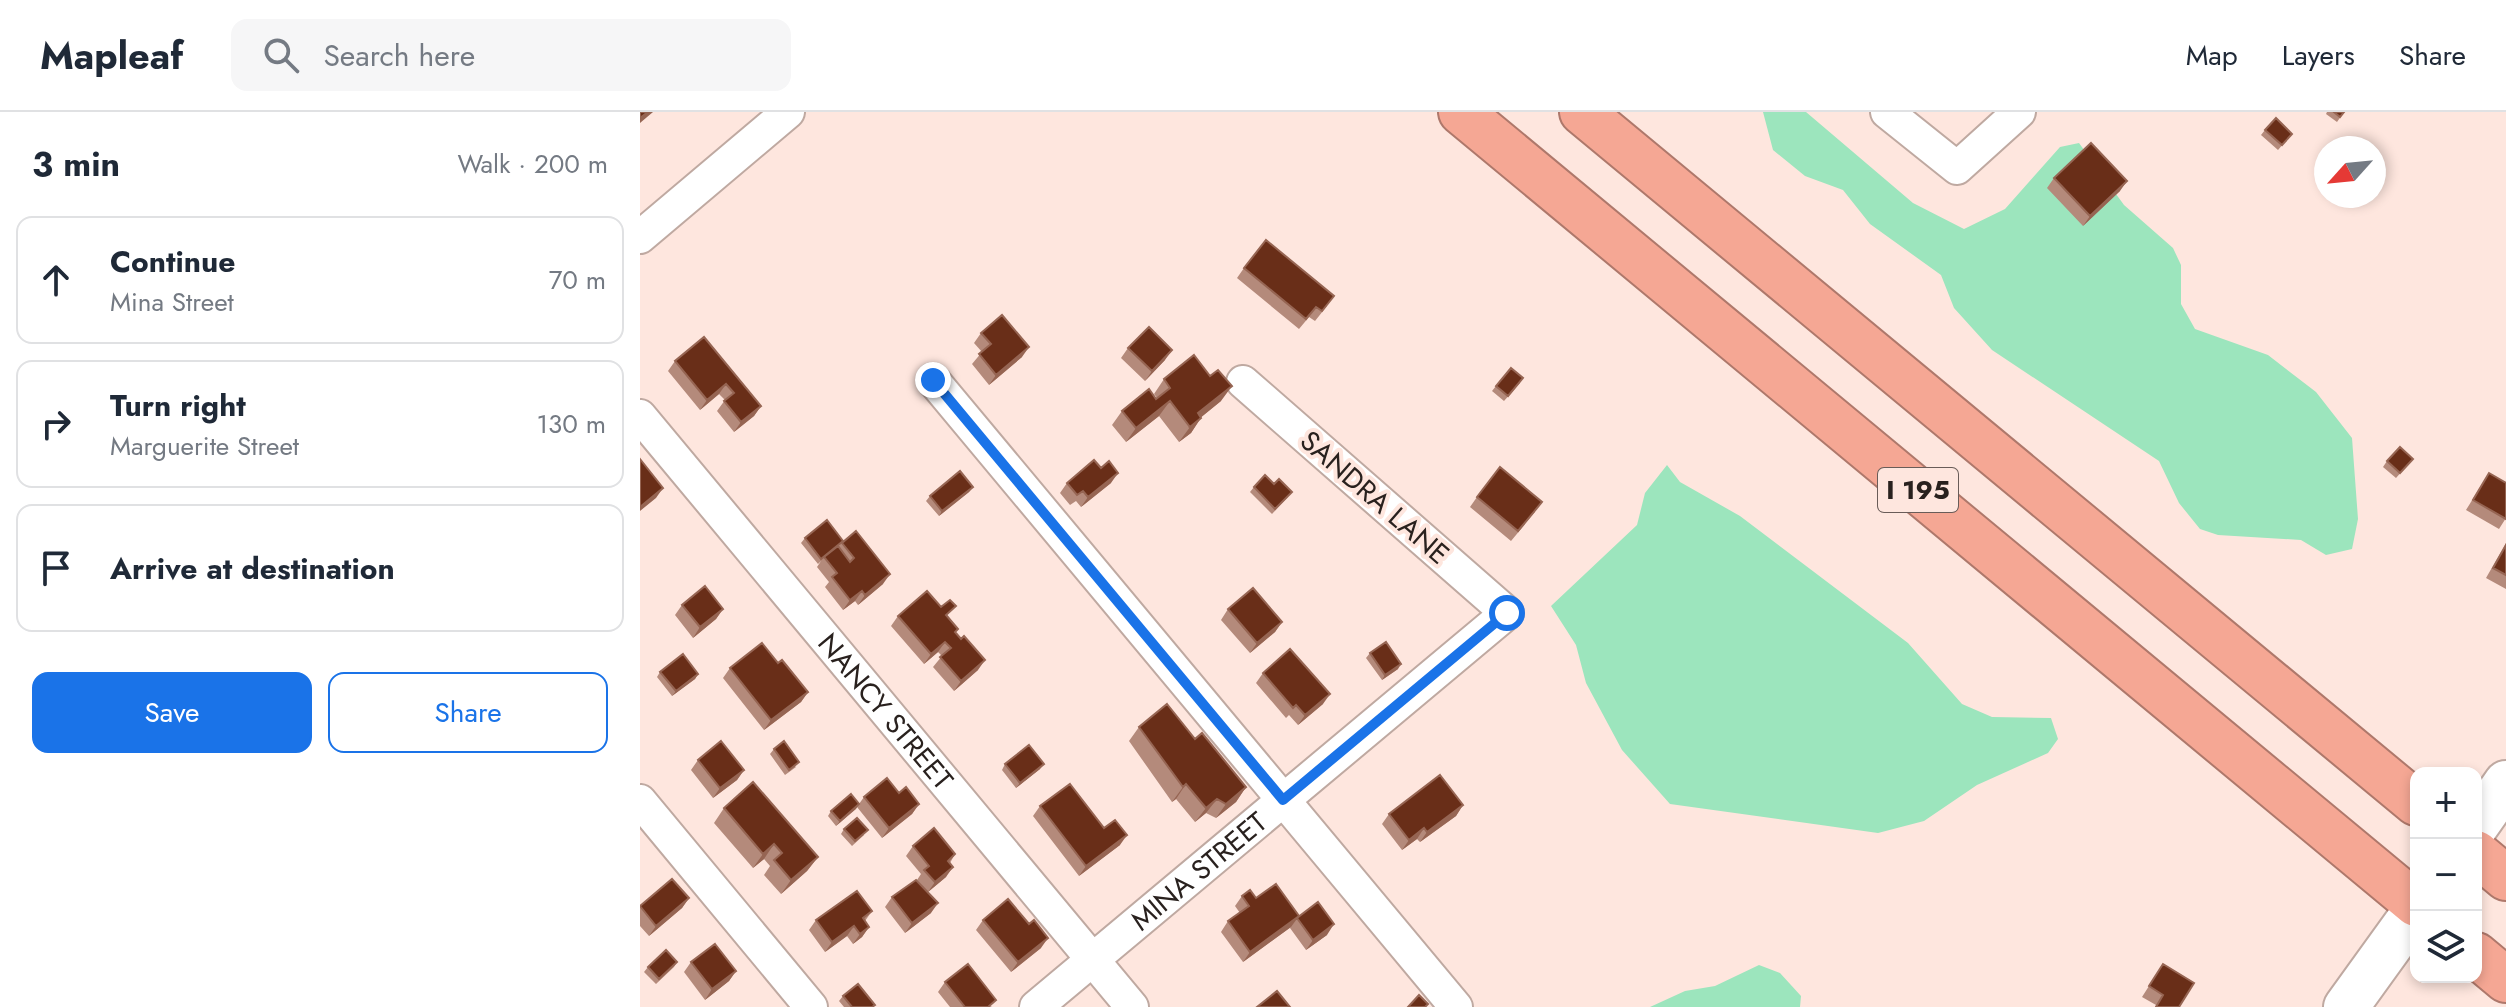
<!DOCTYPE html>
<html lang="en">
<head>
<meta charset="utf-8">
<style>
	:root { --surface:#fff; --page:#f6f6f7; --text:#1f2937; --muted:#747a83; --line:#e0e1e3; --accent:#1a73e8 }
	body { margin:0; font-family:Jost,sans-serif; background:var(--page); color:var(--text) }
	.controls { position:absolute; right:24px; bottom:24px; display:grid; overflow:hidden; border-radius:16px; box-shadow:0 4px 12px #0003 }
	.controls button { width:72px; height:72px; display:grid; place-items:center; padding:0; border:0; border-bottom:2px solid var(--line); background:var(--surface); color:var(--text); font:40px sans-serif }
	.compass { position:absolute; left:1674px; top:24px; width:72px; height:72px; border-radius:50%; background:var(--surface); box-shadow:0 4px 12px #0003; rotate:243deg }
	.stop { position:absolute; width:24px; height:24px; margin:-18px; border:6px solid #1a73e8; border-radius:50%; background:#fff }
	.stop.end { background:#1a73e8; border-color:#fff; box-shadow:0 2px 8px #0008 }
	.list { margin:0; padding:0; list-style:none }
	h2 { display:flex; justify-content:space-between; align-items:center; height:104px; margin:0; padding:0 32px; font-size:34px }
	h2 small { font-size:26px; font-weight:400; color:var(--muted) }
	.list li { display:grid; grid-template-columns:52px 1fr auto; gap:24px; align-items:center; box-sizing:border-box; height:128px; margin:0 16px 16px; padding:0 16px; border:2px solid var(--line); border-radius:16px }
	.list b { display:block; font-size:30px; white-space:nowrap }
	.list p { margin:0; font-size:26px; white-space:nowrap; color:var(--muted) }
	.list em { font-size:26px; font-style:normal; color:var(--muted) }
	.actions { display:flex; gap:16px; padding:24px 32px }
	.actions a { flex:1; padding:18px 0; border:2px solid var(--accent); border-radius:16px; text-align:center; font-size:28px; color:var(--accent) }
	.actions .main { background:var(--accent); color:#fff }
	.icon { flex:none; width:44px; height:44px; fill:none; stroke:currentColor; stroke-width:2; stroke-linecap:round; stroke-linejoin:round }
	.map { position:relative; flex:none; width:1866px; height:895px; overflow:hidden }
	header { display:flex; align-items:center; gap:48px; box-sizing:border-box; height:112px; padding:0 40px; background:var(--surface); border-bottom:2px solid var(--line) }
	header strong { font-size:38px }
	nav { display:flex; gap:44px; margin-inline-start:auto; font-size:28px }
	.search { width:560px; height:72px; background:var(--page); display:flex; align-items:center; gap:20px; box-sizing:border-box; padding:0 28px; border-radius:16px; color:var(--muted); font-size:30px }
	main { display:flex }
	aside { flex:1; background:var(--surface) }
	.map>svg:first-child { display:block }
</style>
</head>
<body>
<header>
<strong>Mapleaf</strong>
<div class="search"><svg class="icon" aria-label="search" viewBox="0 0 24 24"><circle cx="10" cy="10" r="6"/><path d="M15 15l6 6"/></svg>Search here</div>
<nav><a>Map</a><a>Layers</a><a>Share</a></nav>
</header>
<main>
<aside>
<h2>3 min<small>Walk · 200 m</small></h2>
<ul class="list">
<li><svg class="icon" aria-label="ahead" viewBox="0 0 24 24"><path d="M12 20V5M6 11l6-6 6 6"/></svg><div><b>Continue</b><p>Mina Street</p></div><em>70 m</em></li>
<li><svg class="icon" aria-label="right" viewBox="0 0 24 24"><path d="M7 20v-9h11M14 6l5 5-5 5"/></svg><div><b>Turn right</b><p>Marguerite Street</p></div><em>130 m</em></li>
<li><svg class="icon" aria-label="arrive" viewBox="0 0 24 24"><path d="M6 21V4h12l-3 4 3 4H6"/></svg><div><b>Arrive at destination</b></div></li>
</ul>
<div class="actions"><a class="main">Save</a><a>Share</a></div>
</aside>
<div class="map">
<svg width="1866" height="895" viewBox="0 0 1866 895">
	<rect width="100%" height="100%" fill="#fee6de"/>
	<!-- green -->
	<path fill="#9ce5bd" d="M1166,0L1273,91L1324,117L1365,97L1420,35L1439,31L1484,93L1533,136L1541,153V192L1555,217L1628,243L1676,280L1712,326L1718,407L1712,437L1686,443L1661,428L1578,423L1560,417L1539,391L1519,349L1352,238L1314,196L1301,163L1230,112L1203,78L1165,64L1133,38L1123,0Z
		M1027,353L1040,370L1100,404L1268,531L1322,592L1352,605L1411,606L1418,627L1408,641L1337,673L1284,709L1238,721L1030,692L982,638L946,571L936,533L911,494L997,413L1005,381Z
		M1119,853L1140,861L1161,884L1160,895H1010L1045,879L1075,874Z"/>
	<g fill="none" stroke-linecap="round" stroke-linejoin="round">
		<defs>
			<g id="street">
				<path d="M1247,0L1317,56L1379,0"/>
				<path d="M0,125L148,0"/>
				<path d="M293,268L816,895"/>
				<path id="s1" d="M0,304L492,895"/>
				<path d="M0,689L171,895"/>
				<path id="s2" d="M396,895L867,501L603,270"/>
			</g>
			<path id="secondary" d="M1836,714L1866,671
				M1706,895L1776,798"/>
			<path id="highway" d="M821,0L1776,792
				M942,0L1776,691
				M1836,741L1866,766
				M1836,843L1866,868"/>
		</defs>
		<!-- street casing -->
		<use href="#street" stroke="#bfa9a1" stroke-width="36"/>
		<!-- secondary casing -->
		<use href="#secondary" stroke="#bfa9a1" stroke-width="48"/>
		<!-- highway casing -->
		<use href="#highway" stroke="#ae786b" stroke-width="48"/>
		<!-- street -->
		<use href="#street" stroke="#fff" stroke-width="32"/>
		<!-- secondary -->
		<use href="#secondary" stroke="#fff" stroke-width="44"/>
		<!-- highway -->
		<use href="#highway" stroke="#f5a794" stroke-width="44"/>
	</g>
	<!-- wall -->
	<path fill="#b48a7b" d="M1687,0H1704L1697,10L1686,2Z
		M1625,18L1652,22L1638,38L1621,23Z
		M1414,66L1480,79L1443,114L1407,76Z
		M604,156L687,194L675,209L669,205L659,217L597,166Z
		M341,221L382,245L349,273L332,252L342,240L334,231Z
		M64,225L121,294L114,304L94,320L77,299L85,288L79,282L60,298L28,259L35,249Z
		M488,236L525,248L505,269L481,246Z
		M524,267L581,289L561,305L551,321L539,330L519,304L486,330L472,313L482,299L517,286L514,282Z
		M880,271L864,289L852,279L856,274Z
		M1773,347L1756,366L1743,355L1747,349Z
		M461,356L471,371L441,395L436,389L430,393L420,381L427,371Z
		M1849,361L1866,406L1859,417L1826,398Z
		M333,375L329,380L299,404L286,389L290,384Z
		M614,375L648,385L632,402L610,380Z
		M837,385L895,400L871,429L830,395Z
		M165,426L203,429L243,472L218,493L215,489L203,498L185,475L189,470L177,455L181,449L178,452L161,431Z
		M1866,431V477L1846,466Z
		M42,493L83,497L76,507L53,526L35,503Z
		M301,495L318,517L315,521L338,558L314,579L293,555L302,544L298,540L284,552L251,514L258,504Z
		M588,497L642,510L635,520L610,541L581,508Z
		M730,541L758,557L742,568L726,546Z
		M138,551L168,580L161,590L124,618L83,566L90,556Z
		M20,560L58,562L55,567L32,584L17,565Z
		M623,561L683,592L658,613L649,603L646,606L616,571Z
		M499,615L555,627L606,675L596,690L576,706L566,701L555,710L536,687L532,690L489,629Z
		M134,637L156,655L145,663L130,642Z
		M58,648L104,658L97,668L73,686L51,658Z
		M365,652L400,657L376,676L362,658Z
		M259,681L279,692L272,702L242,726L217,695L196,714L188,704L191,699L219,692L224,685Z
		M823,693L816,704L780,730L777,727L762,738L742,712L749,702Z
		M400,694L464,716L480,733L439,764L393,704Z
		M84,696L178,745L167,759L141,782L124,763L130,754L124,747L113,756L74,711Z
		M204,717L224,723L212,734L201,722Z
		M273,734L315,742L310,751L306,765L288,780L291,801L265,821L245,795L252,785L284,776L277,768L281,762L266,744Z
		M602,784L616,786L659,804L687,823L666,838L650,816L651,815L603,850L581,820L588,809L600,801L595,794Z
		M49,786L42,796L9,824L0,814V794Z
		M232,799L225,809L229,815L222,825L213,832L207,824L185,840L169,818L176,808Z
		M343,808L389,812L401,836L371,860L336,818Z
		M37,850L34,855L16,872L4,860L8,855Z
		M51,850L96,859L89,869L65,888L44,860Z
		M1523,852L1539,895H1515L1516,893L1502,885Z
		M305,870L352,895H310L298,880Z
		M203,884L234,895H204L199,889Z"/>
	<!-- shaded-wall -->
	<path fill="#966553" d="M8,0H13L0,11V6Z
		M1487,69L1480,79L1443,114L1450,104Z
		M389,235L382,245L349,273L356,263Z
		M532,238L525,248L505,269L512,259Z
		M86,272L79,282L60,298L67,288Z
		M592,274L581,289L548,316L558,301Z
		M530,289L519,304L486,330L496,316Z
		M121,294L114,304L94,320L101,310Z
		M561,306L551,321L539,330L550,315Z
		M478,361L471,371L441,395L448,385Z
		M333,375L329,380L299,404L302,399Z
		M23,376L16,386L0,399V395Z
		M250,462L243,472L218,493L225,483Z
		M222,479L215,489L203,498L210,488Z
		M83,497L76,507L53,526L60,515Z
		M642,510L635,520L610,541L617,531Z
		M305,530L298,540L284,552L291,542Z
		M345,548L338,558L314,579L321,569Z
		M761,552L758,557L742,568L745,563Z
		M58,562L55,567L32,584L36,579Z
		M168,580L161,590L124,618L131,608Z
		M690,582L683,592L658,613L665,603Z
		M404,652L400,657L376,676L380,671Z
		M104,658L97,668L73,686L80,676Z
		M546,672L536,687L532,690L543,675Z
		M606,675L596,690L576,706L586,692Z
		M577,687L566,701L555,710L566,696Z
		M219,692L216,697L196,714L200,709Z
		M279,692L272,702L242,726L249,716Z
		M823,693L816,704L780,730L787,720Z
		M784,716L777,727L762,738L769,728Z
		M487,723L480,733L439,764L446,754Z
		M134,732L124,747L113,756L123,742Z
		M178,745L167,759L141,782L151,768Z
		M313,755L306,765L288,780L295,770Z
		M49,786L42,796L9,824L16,814Z
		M298,791L291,801L265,821L272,811Z
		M659,804L651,815L603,850L610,840Z
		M694,812L687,823L666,838L673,828Z
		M214,814L207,824L185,840L192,830Z
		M229,815L222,825L213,832L220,822Z
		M408,826L401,836L371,860L378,850Z
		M96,859L89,869L65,888L72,877Z"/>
	<!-- building -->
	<path fill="#692e18" stroke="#966553" stroke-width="2" d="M0,0H8L0,6Z
		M1694,0H1704L1700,5Z
		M1636,6L1652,22L1642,33L1625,18Z
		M1451,31L1487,69L1450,104L1414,66Z
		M626,128L694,184L682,199L676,195L666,207L604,156Z
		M362,203L389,235L356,263L339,242L351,232L341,221Z
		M509,215L532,238L512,259L488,236Z
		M64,225L121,294L101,310L84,289L94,281L86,272L67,288L35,249Z
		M554,243L570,264L578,258L592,274L558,301L561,306L550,315L530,289L496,316L482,299L509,277L516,287L530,276L524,267Z
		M871,256L883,266L868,284L856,274Z
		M1760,335L1773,347L1760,361L1747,349Z
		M0,347L23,376L0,395Z
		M454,348L461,356L469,349L478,361L448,385L443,379L437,383L427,371Z
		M860,355L902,390L878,419L837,385Z
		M320,359L333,375L302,399L290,384Z
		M1849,361L1866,371V407L1833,388Z
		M625,363L634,372L639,367L652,380L635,397L614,375Z
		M187,408L203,429L181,447L165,426Z
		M216,419L250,462L225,483L222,479L210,488L192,465L197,461L184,445L198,434L210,450L214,446L202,431Z
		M1866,433V463L1853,456Z
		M65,474L83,497L60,515L42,493Z
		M613,476L642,510L617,531L588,497Z
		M287,479L301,495L310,488L316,494L306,503L318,517L315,520L321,527L324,524L345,548L321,569L300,545L311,536L305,530L291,542L258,504Z
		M746,530L761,552L745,563L730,541Z
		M122,531L138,551L142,548L168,580L131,608L90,556Z
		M650,537L690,582L665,603L656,593L653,596L623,561Z
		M43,542L58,562L36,579L20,560Z
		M527,592L555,627L562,621L606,675L586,692L577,687L566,696L546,672L543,675L499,615Z
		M81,629L104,658L80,676L58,648Z
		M144,629L159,650L149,658L134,637Z
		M389,633L404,652L380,671L365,652Z
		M800,663L823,693L787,720L784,716L769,728L749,702Z
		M247,666L259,681L266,675L279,692L249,716L224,685Z
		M113,670L178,745L151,768L134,748L142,741L134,732L123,742L84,696Z
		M430,672L464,716L475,708L487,723L446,754L400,694Z
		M211,682L219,692L200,709L191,699Z
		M217,706L228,718L215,729L204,717Z
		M294,716L315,742L308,749L313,755L295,770L284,758L289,754L273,734Z
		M32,767L49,786L16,814L0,794Z
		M276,768L298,791L272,811L252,785Z
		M636,772L659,804L610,840L588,809L609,794L602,784L610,778L616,786Z
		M217,779L232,799L223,806L229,815L220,822L214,814L192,830L176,808Z
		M368,787L389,812L394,808L408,826L378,850L343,808Z
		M678,790L694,812L673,828L657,806Z
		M75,832L96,859L72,877L51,850Z
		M26,838L37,850L19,867L8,855Z
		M328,852L356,888L348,895H325L305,870Z
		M1523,852L1554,871L1539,895H1516L1523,883L1509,874Z
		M218,872L235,893L232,895H212L203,884Z
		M637,879L650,895H617Z
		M779,883L788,892L785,895H768Z"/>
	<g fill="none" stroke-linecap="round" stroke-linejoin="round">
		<!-- route -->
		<path stroke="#1a73e8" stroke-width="10" d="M293,268L643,688L867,501"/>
	</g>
	<g text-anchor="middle" stroke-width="8" stroke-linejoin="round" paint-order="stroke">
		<!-- shield labels -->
		<rect fill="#fee6de" stroke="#695c58" stroke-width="2" x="1238" y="356" width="80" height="44" rx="6"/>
		<g font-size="26" font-weight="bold" fill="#29211e">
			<text x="1278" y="387">I 195</text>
		</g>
		<!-- street labels -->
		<g font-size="28" fill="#29211e" stroke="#fee6de">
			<text transform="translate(735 385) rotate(41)" y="10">SANDRA LANE</text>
			<text dy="10" stroke="none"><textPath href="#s1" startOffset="384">NANCY STREET</textPath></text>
			<text dy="10" stroke="none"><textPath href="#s2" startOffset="212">MINA STREET</textPath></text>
		</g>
	</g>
</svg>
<div class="controls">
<button>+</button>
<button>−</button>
<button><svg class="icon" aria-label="layers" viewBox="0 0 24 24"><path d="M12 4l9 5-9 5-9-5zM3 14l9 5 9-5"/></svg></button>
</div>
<svg class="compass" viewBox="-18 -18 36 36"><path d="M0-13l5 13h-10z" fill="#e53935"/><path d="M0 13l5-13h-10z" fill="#747a83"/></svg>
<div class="stop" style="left:867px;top:501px"></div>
<div class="stop end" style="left:293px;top:268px"></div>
</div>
</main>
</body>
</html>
